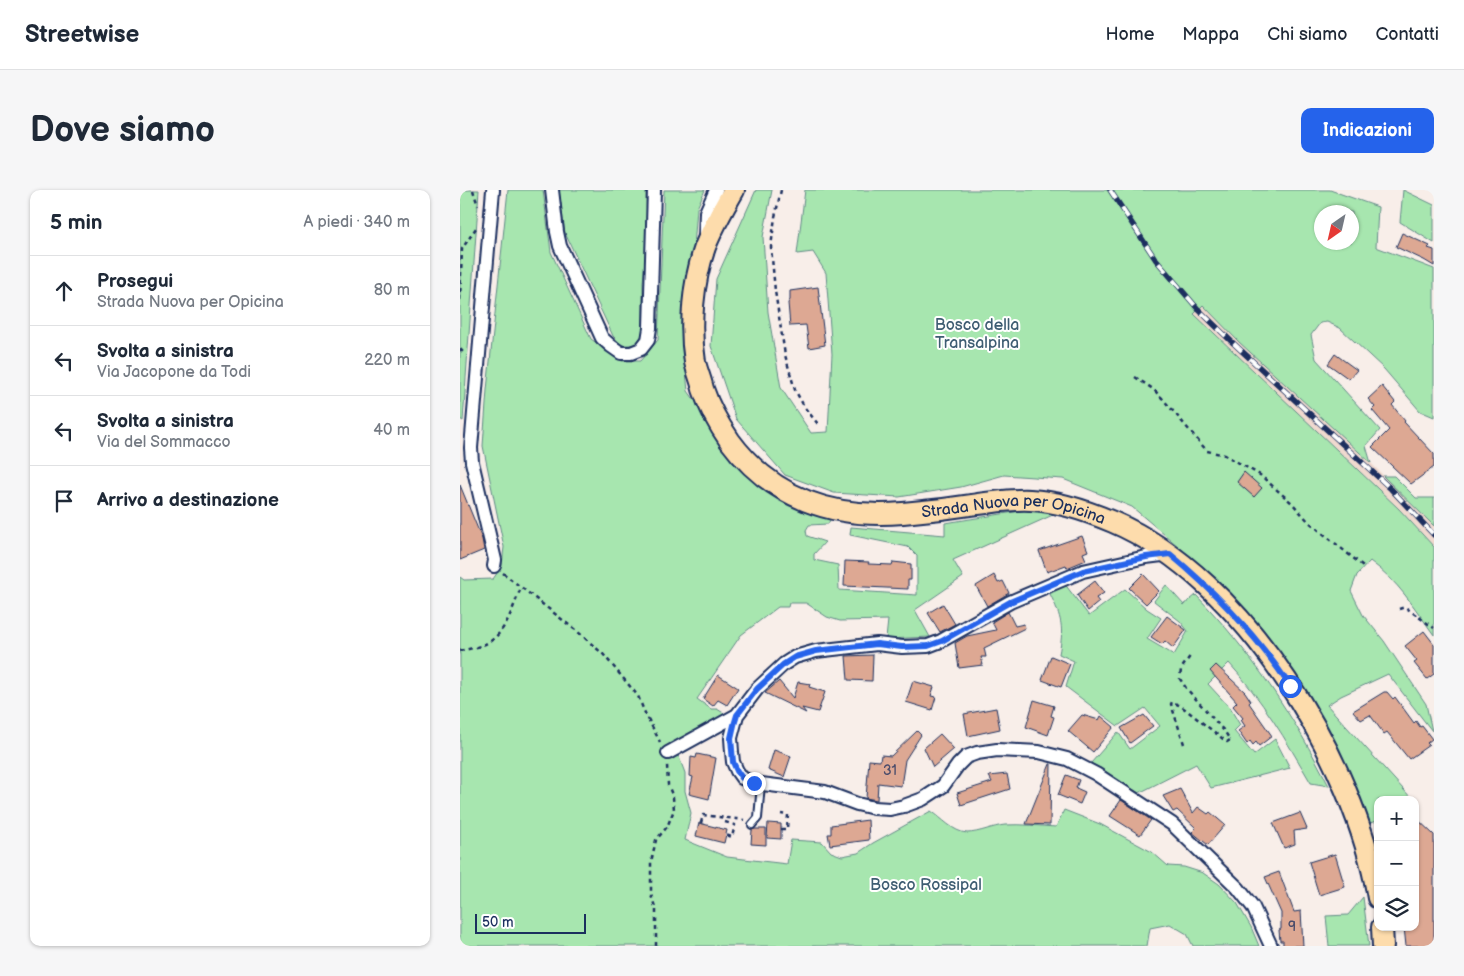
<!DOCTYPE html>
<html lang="it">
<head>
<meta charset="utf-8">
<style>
	:root { --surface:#fff; --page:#f6f6f7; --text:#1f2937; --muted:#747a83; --line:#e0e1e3; --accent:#2563eb }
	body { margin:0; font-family:"Balsamiq Sans",sans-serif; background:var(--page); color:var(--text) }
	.controls { position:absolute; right:15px; bottom:15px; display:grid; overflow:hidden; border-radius:10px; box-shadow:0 1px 4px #0004 }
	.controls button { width:45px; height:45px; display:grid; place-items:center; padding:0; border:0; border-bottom:1px solid var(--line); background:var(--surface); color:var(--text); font:25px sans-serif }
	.compass { position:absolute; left:854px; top:15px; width:45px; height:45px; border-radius:50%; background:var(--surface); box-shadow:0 1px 4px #0004; rotate:214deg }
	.scale { position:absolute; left:15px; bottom:12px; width:111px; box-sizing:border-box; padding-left:5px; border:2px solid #1b2f5e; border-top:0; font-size:14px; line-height:18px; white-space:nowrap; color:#1b2f5e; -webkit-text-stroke:4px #fff; paint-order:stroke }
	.stop { position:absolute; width:15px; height:15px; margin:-11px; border:4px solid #2563eb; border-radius:50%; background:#fff }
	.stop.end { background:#2563eb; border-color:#fff; box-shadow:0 1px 5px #0008 }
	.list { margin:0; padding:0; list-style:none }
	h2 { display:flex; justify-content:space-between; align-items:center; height:65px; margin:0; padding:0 20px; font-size:21px }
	h2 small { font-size:16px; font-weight:400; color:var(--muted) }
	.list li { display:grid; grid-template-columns:32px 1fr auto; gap:15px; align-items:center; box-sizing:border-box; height:70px; padding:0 20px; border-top:1px solid var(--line) }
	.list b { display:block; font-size:19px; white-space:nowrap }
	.list p { margin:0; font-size:16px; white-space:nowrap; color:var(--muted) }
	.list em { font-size:16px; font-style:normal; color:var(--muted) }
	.icon { flex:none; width:28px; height:28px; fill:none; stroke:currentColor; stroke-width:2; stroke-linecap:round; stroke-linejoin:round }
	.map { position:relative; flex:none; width:974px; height:756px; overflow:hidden; border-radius:10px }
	header { display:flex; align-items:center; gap:30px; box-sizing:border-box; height:70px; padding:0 25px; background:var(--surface); border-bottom:1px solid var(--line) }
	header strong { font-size:24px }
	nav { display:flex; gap:28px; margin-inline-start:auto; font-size:18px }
	.intro { display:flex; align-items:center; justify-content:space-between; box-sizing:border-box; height:120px; padding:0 30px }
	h1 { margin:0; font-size:35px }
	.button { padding:12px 22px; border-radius:10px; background:var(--accent); color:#fff; font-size:18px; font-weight:700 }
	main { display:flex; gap:30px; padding:0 30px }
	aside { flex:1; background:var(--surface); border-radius:10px; box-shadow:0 1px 4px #0004 }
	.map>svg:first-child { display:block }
</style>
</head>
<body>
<header>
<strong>Streetwise</strong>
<nav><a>Home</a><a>Mappa</a><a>Chi siamo</a><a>Contatti</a></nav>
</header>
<div class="intro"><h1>Dove siamo</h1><a class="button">Indicazioni</a></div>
<main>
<aside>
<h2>5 min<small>A piedi · 340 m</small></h2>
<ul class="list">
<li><svg class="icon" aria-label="ahead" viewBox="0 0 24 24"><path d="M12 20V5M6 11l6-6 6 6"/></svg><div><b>Prosegui</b><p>Strada Nuova per Opicina</p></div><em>80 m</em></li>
<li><svg class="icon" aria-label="left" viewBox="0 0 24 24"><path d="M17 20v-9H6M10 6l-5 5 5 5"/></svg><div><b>Svolta a sinistra</b><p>Via Jacopone da Todi</p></div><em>220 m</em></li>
<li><svg class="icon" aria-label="left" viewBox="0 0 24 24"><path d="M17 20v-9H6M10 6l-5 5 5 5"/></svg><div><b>Svolta a sinistra</b><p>Via del Sommacco</p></div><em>40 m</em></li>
<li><svg class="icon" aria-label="arrive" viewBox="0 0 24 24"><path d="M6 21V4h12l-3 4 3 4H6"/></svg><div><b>Arrivo a destinazione</b></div></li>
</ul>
</aside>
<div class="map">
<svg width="974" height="756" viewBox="0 0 974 756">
	<rect width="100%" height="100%" fill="#f8eee9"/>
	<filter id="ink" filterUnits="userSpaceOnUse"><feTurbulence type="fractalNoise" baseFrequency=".02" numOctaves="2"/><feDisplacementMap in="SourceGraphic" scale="10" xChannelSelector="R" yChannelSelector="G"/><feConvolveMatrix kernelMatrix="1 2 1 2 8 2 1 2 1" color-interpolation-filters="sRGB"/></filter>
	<g filter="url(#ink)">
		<!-- built -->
		<path fill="#f0d9cf" d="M743,114L779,152L911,273L974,336V357L939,319L734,124Z"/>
		<!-- green -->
		<path fill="#a7e6af" stroke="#618a86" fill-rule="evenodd" d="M0,0H19L3,231L0,229Z
			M48,0H83L91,62L131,149L162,171H180L198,150L204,0H245L237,18L233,70L221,133L228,201L292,290L343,318L371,328L368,334L349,335L346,340L347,346L365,352L354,364V370L378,375L379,400L457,405V366L448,357L390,345L391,337L485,345V333L567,320L595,324L493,370L503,387L455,420L470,447L426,449L428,430L380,431L367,427L346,413H329L328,417H318L281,445L237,509L251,519H257L267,525L214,554L225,583V601L231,623L225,650L267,667L327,674L331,650L362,652L371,662L382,666L398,663L413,653L471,621C482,628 493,642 507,643C519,643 533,636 545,635C562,634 580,636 596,637L604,620L640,634L692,662L708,676L724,677L743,683L759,694L777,713L791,737L799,756H733L727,744L710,734L690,738L687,756H0V387L4,390L33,389L42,376L44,357L23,256L27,200Z
			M99,0H186L187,54L183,92V143L176,155H162L153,146L105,43Z
			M296,0H312L303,47L308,122L321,198L351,243L368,242L372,164L366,83L353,62L337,64L345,0H870L918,17L916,57L974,79V227L960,221L924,179L880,138L867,132L860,133L851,145L856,169L920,240L906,256L911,273L779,152L743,115L734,124L939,319L974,357V445C953,416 939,392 910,371L897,385L891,401L903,425L924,451L966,514L972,541L928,484L881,506L867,515L953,610H918V631L909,633L878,558L832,483L791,429L745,379L672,317L603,289L544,285L501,297L439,307L374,303L325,285L276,229L251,156L256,89ZM862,22H892V52H862Z
			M943,0L974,15V53L940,32Z
			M923,286H934L956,308H974V336Z
			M604,393L629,426L665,399L687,419L701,428L687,449L714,465L728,441L720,431L694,411L706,395L724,415L736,405C791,462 834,526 869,596L851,593C826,550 802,509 769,473L748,494L770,518L780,535L774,541L794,565L815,549L830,578L751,598L736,574L679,603L631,573L658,542L670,559L700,536L685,518L658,536L606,497L614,471L599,464C604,438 602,428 590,404Z
			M903,707L909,756H869L866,726L888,725Z"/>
		<!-- building -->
		<path fill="#dda893" stroke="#1b2f5e" d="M942,43L970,56L968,58L974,60V76L964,70L936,57Z
			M358,97L365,155L349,158L346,135L330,136L328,113L330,110V101Z
			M875,164L897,180L889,189L868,174Z
			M922,196L935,212L932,215L945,231L944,232L974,264V277L951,294L912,257L929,240L912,220L915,217L908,209Z
			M784,282L802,298L794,307L777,292Z
			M0,295L22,349L24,360L0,370Z
			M622,346L628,361L623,363L626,370L607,378L606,375L587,382L579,361Z
			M385,371L409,372L408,374L432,375L433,372L451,374V390H448V399L384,396Z
			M683,384L699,401L686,414L669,398Z
			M534,385L538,393L543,391L549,403L527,416L516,396Z
			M635,391L644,403L636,408L639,412L628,421L617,405Z
			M483,414L495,434L480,442L468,423Z
			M548,422L555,436L564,434L565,438L524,458L526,467H521L523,475L499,478L495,453L507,446L536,440L532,432Z
			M707,426L726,440L713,458L705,451L702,454L691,447Z
			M964,441L974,454V484L967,489L954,473L957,471L945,456Z
			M413,465L412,491L388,490L386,466Z
			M591,466L610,474L601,497L582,490Z
			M756,475L785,502L791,511L789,513L812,546L799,556L796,552L793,555L790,551L787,554L778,541L785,536L781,530L783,528L773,516L777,512L750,481Z
			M258,485L278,498L267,515L258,510L253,516L243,509Z
			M319,491L333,508L338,492L350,494L349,497L365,502L358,522L342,518L346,523L305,503Z
			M453,491L474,497L471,506L476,507L472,520L446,512Z
			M924,502H927L933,509L935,507L954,533L956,531L960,537L962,536L972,549L967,553L969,555L949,569L927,542L924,544L910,525L901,530L893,521Z
			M574,510L594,516L591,526L594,527L588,545L566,537Z
			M536,518L540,539L508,546L504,524Z
			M622,525L639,530L641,526L654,537L633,562L608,541Z
			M684,525L693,536L670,553L661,538Z
			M457,541L461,545L445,570L441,596L418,593L417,610L406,608L409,570L420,571L421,565L431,566Z
			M480,544L494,559L473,577L464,558Z
			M314,560L331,566L324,587L308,580Z
			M237,564L256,568L249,609L229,604L233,587L230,586L231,567L236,568Z
			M590,574H591L590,635L566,634Z
			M547,584L550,599L501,615L497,603L532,592L529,586Z
			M606,585L619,590L616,598L625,602L620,614L598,605Z
			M720,599L733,623L738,617L748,624L750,622L765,635L748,655L732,642L736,638L717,620L713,622L703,606Z
			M661,610L691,630L680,645L650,626Z
			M840,623L847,639L834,641L835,654L824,658L813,633Z
			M955,627L974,645V756H946L944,737H955Z
			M408,630L409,650L370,655L368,644H371V635Z
			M239,633L267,640L264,653L236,646Z
			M308,633L321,634V649L307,648Z
			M295,639H306V655L291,654L292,640Z
			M875,664L885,697L859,705L849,672Z
			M819,682L834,722L841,721L843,756H823V751H820L819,740L821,739V723L805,687Z"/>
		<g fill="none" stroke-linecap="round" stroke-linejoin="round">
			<defs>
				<path id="lane" d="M292,635L298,628L301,594"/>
				<path id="street" d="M33,0L11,258L12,272L35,370L34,376
					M92,0L97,42L100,56L142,148L151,156L161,163H171L181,159L188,150L190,138L194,0
					M245,48L246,22L256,0
					M277,525L271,548L272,562L273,572L277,581L282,588L294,593L365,602L397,614L414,618L430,619L444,616L463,609L483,596L498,575L506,567L517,563L537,560L579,562L607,569L636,584L712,634L778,698L793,717L811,756
					M208,563L277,525L297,499L324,474L335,467L356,461L417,454L442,457L468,456L481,451L550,412L623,381L686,367L710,364"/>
				<g id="primary">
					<path id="s1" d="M274,0C263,19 253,37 245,57C233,92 229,135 235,172C237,181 241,190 243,199C249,217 259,235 270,251C312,308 373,329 443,323C468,321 493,318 518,314C535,312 552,309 570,310C598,311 627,321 653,332C785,388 895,572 918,708"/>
					<path d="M922,737L923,756"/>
				</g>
			</defs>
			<!-- lane casing -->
			<use href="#lane" stroke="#1b2f5e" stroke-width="10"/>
			<!-- street casing -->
			<use href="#street" stroke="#1b2f5e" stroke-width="16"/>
			<!-- primary casing -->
			<use href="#primary" stroke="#1b2f5e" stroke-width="24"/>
			<!-- path -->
			<path stroke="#1b2f5e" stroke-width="2.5" stroke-dasharray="4 4" stroke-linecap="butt" d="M13,0L18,16
				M321,0L315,27L311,57L315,101L325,165L335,200L345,218L358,234
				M0,110L2,59L16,38
				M0,159L5,164
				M675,187L693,199L702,208L747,261L765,265L800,285L832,313L849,332L903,376
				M43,383L118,442L143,464L178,506L184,521L200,552
				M939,419L945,417L974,438
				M0,461C7,459 16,458 23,455C46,446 52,418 61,398
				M724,554L711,514L712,512L721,516L767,552L770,550L765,542L726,498L720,489L721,479L731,465
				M265,632L275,635L272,647L266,645
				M241,633L243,625L284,630
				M321,639H327L328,625L321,624
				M196,756V720L191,705V672L196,650L207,637L214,620L213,607L208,595L207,575"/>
			<!-- lane -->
			<use href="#lane" stroke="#fff" stroke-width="6"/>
			<!-- street -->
			<use href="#street" stroke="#fff" stroke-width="12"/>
			<!-- primary -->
			<use href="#primary" stroke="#fddcac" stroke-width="20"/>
			<defs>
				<path id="rail" d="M650,0L696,70L738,119L771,151L931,299L974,345"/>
			</defs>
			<!-- rail casing -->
			<use href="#rail" stroke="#1b2f5e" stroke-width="5.5"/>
			<!-- rail -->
			<use href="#rail" stroke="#fff" stroke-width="4" stroke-dasharray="11" stroke-linecap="butt"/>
		</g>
	</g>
	<g fill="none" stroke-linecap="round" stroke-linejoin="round" filter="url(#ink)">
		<!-- route -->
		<path stroke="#2563eb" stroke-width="6" d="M294,593L282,588L277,581L273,572L271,548L274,535L277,525L297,499L324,474L335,467L356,461L417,454L442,457L468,456L482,451L550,412L623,381L686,367L710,364C757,403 797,446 830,496"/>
	</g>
	<g text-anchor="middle" stroke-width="4" stroke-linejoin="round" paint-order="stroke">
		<!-- number labels -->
		<g font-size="14" fill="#4c4d6b">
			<text x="430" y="585">31</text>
			<text x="832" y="741">9</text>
		</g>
		<!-- park labels -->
		<g font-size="16" fill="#3e5d72" stroke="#fff">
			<text x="517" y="140">Bosco della<tspan x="517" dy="18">Transalpina</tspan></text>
			<text x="466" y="700">Bosco Rossipal</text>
		</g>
		<!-- street labels -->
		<g font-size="16" fill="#1b2f5e" stroke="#fff">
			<text dy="6" stroke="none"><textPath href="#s1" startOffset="576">Strada Nuova per Opicina</textPath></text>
		</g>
	</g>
</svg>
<div class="controls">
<button>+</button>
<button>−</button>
<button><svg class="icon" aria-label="layers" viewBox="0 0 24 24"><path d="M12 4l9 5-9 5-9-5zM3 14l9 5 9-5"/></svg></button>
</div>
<svg class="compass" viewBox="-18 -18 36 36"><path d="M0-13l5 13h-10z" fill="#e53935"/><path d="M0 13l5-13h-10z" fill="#747a83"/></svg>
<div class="scale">50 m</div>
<div class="stop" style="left:830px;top:496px"></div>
<div class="stop end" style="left:294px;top:593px"></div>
</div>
</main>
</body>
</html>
